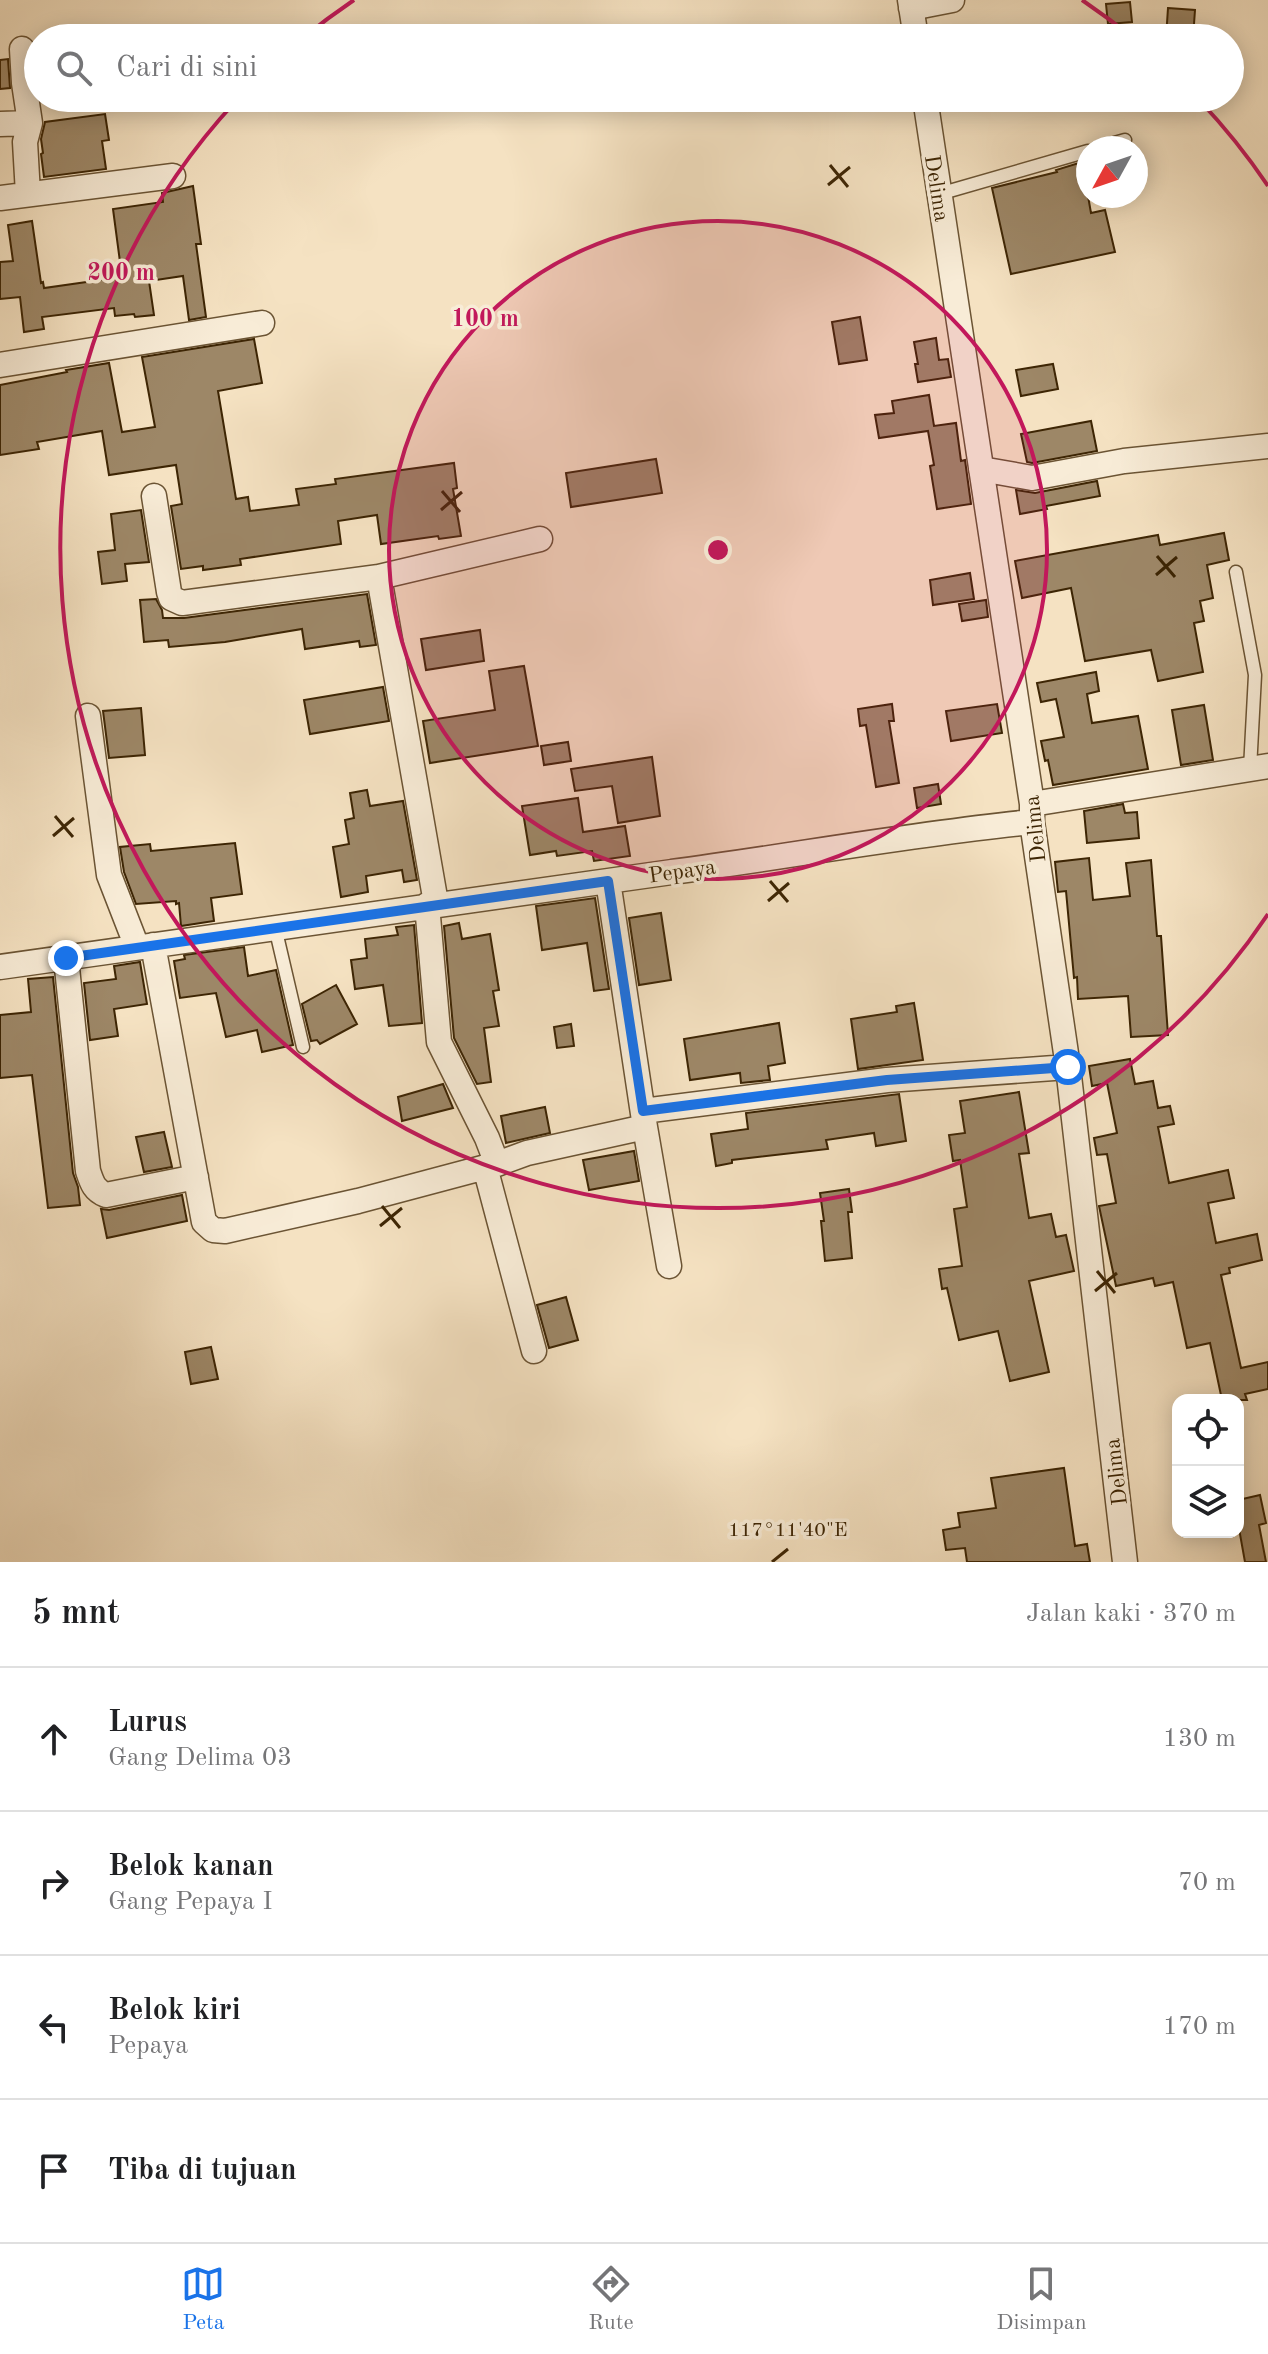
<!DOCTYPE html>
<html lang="id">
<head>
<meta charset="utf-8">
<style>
	:root { --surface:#fff; --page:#f6f6f6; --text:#202124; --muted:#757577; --line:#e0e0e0; --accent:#1a73e8 }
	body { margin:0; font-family:"Old Standard TT",serif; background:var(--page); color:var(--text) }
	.controls { position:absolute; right:24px; bottom:24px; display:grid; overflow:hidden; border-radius:16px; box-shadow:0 4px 20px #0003 }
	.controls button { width:72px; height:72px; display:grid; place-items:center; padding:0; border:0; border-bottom:2px solid var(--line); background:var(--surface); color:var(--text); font:40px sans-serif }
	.compass { position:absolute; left:1076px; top:136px; width:72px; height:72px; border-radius:50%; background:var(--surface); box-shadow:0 4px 20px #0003; rotate:230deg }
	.stop { position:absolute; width:24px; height:24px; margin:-18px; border:6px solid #1a73e8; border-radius:50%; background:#fff }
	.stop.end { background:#1a73e8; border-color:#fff; box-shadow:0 2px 8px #0008 }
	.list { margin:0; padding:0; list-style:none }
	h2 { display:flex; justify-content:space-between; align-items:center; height:104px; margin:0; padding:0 32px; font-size:34px }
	h2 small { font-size:26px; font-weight:400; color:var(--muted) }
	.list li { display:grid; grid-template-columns:52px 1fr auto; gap:24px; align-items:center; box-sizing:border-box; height:144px; padding:0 32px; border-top:2px solid var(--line) }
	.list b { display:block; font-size:30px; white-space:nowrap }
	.list p { margin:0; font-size:26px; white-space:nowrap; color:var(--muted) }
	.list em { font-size:26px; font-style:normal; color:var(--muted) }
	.icon { flex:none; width:44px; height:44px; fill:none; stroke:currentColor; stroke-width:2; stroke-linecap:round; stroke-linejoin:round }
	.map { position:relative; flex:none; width:1268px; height:1562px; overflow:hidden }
	.search { position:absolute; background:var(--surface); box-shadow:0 4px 20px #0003; left:24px; right:24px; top:24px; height:88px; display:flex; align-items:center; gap:20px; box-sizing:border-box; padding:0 28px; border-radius:44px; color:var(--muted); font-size:30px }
	.sheet { height:680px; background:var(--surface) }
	nav { display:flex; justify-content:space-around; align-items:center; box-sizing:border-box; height:112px; border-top:2px solid var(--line); background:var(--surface); font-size:22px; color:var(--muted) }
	nav a { display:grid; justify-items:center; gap:4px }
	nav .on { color:var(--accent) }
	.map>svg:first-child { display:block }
</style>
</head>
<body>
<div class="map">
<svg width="1268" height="1562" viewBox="0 0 1268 1562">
	<rect width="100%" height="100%" fill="#f5e2c2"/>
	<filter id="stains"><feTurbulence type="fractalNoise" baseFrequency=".0025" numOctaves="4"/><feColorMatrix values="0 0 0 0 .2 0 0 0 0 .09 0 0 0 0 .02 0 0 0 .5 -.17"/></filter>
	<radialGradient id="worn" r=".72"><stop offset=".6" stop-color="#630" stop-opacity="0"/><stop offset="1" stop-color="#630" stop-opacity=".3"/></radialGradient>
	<!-- building -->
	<path fill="#9d8767" stroke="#3d2504" stroke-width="2" d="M1130,2L1132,22L1108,24L1106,4Z
		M1168,8L1195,10L1193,38H1166Z
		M8,59L10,88L0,89V60Z
		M105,114L109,140L102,141L106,169L44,177L41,154L43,153L41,139L45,122Z
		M1082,162L1091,213L1105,210L1115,252L1011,274L992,188L1057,172L1056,170Z
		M193,186L201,244H196L206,317L189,320L183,276L149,281L154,315L135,317L134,314L115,316L114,308L42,317L44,329L24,332L20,297L0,299V262L13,261L8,225L32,221L41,283L43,282L44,288L122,277L113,209L163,202L162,193Z
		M860,317L867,360L839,364L832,322Z
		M936,338L939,360L948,359L951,377L918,382L915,364H918L914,342Z
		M254,339L262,383L218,391L236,499L248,497L250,511L299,505L296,489L336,484L335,479L454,463L457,488L453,489L461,536L439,539L438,536L381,544L377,515L338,521L341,544L240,559L241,565L203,570V566L181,569L171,506L182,504L176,465L109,475L102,431L37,442L39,449L0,455V385L67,372L66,370L109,363L122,432L155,427L142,357Z
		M1053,364L1058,389L1021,396L1016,370Z
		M929,395L934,426L956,423L961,461L965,460L971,504L937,509L930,466L934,465L928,431L879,438L875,415L894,413L892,401Z
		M1091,421L1097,451L1032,463L1027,462L1021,434Z
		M656,459L662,493L571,507L566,473Z
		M1097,481L1100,496L1046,506L1047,509L1020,514L1016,490L1035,493Z
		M141,510L149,562L125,564L127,581L102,584L98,552L115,550L111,514Z
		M1224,533L1229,560L1207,565L1213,598L1200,601L1204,621L1194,623L1203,672L1158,681L1151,650L1085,661L1071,588L1022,598L1015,561L1158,535L1160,545Z
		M970,573L974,599L933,605L930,580Z
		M367,594L376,645L360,647L359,641L305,649L302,629L225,642L169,647L168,640L144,642L140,600L156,599L162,610L163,618H184Z
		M986,600L988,617L962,621L959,604Z
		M480,630L484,661L426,670L421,639Z
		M524,666L538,746L430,763L423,721L495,710L489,671Z
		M1096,672L1099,691L1087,694L1092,723L1138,716L1148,769L1053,785L1048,760L1045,761L1041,741L1064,737L1056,699L1041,702L1037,683Z
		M383,687L389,721L310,734L304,700Z
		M892,704L894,721H889L899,783L876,787L866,725L860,726L858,709Z
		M997,704L1002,733L951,741L946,711Z
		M1204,705L1213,760L1181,765L1172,710Z
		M141,708L145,755L109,758L103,711Z
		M568,742L571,761L544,765L541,746Z
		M652,757L660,816L618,823L612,786L575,791L571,769Z
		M938,784L941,804L917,808L914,788Z
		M367,790L370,806L403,801L417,880L404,882L402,870L366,876L368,892L341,897L333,847L349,844L345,820L354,818L350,793Z
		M578,798L583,832L625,826L630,856L594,861L592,851L557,856L556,851L530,855L522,806Z
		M1123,804L1125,813L1137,812L1139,838L1087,843L1084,811Z
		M235,843L242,894L211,898L214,921L181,926L179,903L176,904V901L136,904L124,872L120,847L150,844L151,851Z
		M1089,858L1093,900L1130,896L1126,863L1151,860L1157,936H1161L1168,1035L1131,1037L1128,996L1078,999L1077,977L1074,978L1066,891L1058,892L1055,862Z
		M595,898L609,989L594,991L587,943L542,950L536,906Z
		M661,913L671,980L639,985L629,918Z
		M459,923L462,939L490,934L499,990L493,991L499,1026L484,1028L491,1082L477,1084L454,1038L444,926Z
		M414,925L422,1023L389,1026L383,985L355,989L351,960L367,958L365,939L398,935L396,927Z
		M244,947L248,976L276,970L293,1045L262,1052L257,1030L226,1037L216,993L180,998L174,961L185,959L184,955Z
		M140,962L147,1004L114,1009L118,1036L90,1040L84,983L116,979L114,966Z
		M53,977L73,1173L78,1187L80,1205L48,1208L32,1075L0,1078V1015L31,1012L28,979Z
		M336,985L357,1024L320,1044L317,1040L311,1041L302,1004Z
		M914,1003L923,1060L858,1069L851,1019L897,1012L896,1006Z
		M779,1023L785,1063L768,1066L770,1080L741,1083L740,1073L690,1080L684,1039Z
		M571,1024L574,1046L557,1048L554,1027Z
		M1130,1059L1135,1084L1153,1081L1158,1108L1170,1106L1174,1124L1158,1127L1169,1183L1228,1170L1234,1198L1208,1203L1216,1243L1257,1234L1262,1260L1229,1268L1230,1273L1221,1275L1241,1368L1268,1362V1389L1245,1394L1247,1400H1222L1210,1343L1187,1348L1173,1282L1155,1286L1153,1278L1116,1286L1099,1206L1116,1203L1107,1154L1097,1155L1094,1138L1117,1133L1107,1083L1092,1086L1089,1066Z
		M443,1084L453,1108L402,1121L398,1097Z
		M1019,1092L1029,1153L1019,1154L1029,1218L1051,1214L1056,1237L1066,1235L1074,1271L1029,1281L1049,1372L1010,1381L998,1331L959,1340L947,1288L942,1289L939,1269L962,1266L954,1209L967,1207L960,1160L953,1161L949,1135L965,1133L960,1101Z
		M899,1094L906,1141L876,1146L874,1133L826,1140L828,1149L732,1160V1163L716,1166L711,1134L748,1129L746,1113Z
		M545,1107L550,1133L506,1143L501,1116Z
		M164,1132L172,1167L144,1172L136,1137Z
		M634,1151L639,1181L589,1190L583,1160Z
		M849,1189L852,1212H848L852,1258L825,1261L821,1221H824L820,1193Z
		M182,1195L187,1221L107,1238L101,1209L109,1210Z
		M566,1297L578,1340L549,1348L537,1305Z
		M211,1347L218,1379L191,1384L185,1352Z
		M1064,1468L1075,1546L1087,1544L1090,1562H967L965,1548L946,1550L943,1530L960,1527L958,1513L996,1508L991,1478Z
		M1260,1495L1266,1523L1259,1525L1266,1562H1245L1238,1523V1500Z"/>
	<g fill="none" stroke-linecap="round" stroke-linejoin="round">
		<defs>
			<path id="service" d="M1097,148L1125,140
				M939,194L1088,151
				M1236,572L1255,675L1250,769
				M275,927L303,1047"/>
			<path id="minor" d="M910,0L916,38
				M911,8L952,0
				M22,49L24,83L30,123L25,142L28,194
				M925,98L1032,804V822L1068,1067L1125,1562
				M0,124L30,123
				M0,198L173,176
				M0,365L262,323
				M981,469L1032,478L1124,461L1268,446
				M154,496L169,592L171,598L182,603L379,577L540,539
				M379,577L436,903
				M88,716L109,875L137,947
				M1032,804L1268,766
				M608,881L645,1127L669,1266
				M427,905L439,1042L487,1138L497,1164
				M153,945L204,1222L213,1230L225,1231L358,1201L497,1164L527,1153L645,1127
				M66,958L88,1171C92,1183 94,1190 106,1195L196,1177
				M0,967C224,934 448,903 672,872C792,856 911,834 1032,822
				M643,1111L887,1080L1068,1067
				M485,1167L534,1351"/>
		</defs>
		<!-- service casing -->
		<use href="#service" stroke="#6b5434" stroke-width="15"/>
		<!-- minor casing -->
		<use href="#minor" stroke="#6b5434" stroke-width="27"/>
		<!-- service -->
		<use href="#service" stroke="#f8ecd7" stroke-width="12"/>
		<!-- minor -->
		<use href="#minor" stroke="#f8ecd7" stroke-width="24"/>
	</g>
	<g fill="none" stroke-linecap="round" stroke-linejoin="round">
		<!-- route -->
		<path stroke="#1a73e8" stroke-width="10" d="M66,958L608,881L643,1111L887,1080L1068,1067"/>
	</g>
	<!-- ticks -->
	<path fill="none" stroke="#3d2504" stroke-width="3" d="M830,165L848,187M828,185L850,167M442,491L460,512M441,510L462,492M1157,556L1175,577M1156,575L1177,557M55,816L73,837M53,836L74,818M770,881L788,902M768,901L789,883M382,1206L400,1228M380,1226L402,1208M1097,1271L1115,1293M1095,1291L1117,1273M772,1562L788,1549"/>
	<!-- distance rings -->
	<circle cx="718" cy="550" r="329" fill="#c2185b" fill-opacity=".12"/>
	<g fill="none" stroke="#c2185b" stroke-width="4">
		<circle cx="718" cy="550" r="329"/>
		<path d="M1268 914A659 659 0 1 1 236 101M303 38A659 659 0 0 1 354 0M1082 0A659 659 0 0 1 1133 38M1200 101A659 659 0 0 1 1268 186"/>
	</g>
	<g text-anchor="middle" stroke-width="7" stroke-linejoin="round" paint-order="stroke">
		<!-- street labels -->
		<g font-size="22" fill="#3d2504" stroke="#f8ecd7">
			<text transform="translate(938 188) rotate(81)" y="8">Delima</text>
			<text transform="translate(1034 829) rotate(-96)" y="8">Delima</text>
			<text transform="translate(682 870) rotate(-8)" y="8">Pepaya</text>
			<text transform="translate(1115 1472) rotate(-97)" y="8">Delima</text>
		</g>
	</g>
	<g font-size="20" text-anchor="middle" fill="#3d2504" stroke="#f8ecd7" stroke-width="7" stroke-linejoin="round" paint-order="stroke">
		<text x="788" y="1536">117°11'40"E</text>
	</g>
	<circle cx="718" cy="550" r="12" fill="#c2185b" stroke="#f8ecd7" stroke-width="4"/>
	<g font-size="24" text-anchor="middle" font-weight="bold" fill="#c2185b" stroke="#f8ecd7" stroke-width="7" stroke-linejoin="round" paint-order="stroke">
		<text x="121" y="280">200 m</text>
		<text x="485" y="326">100 m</text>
	</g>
	<rect width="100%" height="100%" filter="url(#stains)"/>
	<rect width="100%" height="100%" fill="url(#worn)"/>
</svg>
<div class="controls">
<button><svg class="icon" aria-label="locate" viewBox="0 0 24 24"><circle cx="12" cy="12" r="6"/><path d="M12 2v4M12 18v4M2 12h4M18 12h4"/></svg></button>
<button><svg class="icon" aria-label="layers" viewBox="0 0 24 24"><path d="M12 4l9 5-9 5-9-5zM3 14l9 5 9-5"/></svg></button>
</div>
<svg class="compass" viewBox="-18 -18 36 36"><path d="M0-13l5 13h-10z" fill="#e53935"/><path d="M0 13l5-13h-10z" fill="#757577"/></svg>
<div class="stop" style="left:1068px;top:1067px"></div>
<div class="stop end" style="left:66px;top:958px"></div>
<div class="search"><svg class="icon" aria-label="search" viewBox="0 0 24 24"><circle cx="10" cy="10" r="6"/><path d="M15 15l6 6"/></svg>Cari di sini</div>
</div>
<section class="sheet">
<h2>5 mnt<small>Jalan kaki · 370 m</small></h2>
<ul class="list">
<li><svg class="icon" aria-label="ahead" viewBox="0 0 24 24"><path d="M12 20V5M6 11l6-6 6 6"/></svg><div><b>Lurus</b><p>Gang Delima 03</p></div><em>130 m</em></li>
<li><svg class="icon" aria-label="right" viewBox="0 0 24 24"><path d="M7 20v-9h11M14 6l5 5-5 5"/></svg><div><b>Belok kanan</b><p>Gang Pepaya I</p></div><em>70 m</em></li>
<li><svg class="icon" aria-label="left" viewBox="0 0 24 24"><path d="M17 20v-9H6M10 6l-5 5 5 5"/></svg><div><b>Belok kiri</b><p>Pepaya</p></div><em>170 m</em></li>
<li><svg class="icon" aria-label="arrive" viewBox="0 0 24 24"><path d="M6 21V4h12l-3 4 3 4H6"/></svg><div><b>Tiba di tujuan</b></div></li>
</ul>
</section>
<nav>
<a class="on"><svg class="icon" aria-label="map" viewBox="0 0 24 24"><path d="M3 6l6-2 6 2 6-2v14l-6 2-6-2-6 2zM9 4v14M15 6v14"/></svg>Peta</a>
<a><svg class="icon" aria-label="directions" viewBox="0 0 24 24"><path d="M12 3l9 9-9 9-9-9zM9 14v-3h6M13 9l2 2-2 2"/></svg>Rute</a>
<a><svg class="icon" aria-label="saved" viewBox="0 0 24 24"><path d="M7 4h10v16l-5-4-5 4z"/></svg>Disimpan</a>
</nav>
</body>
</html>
